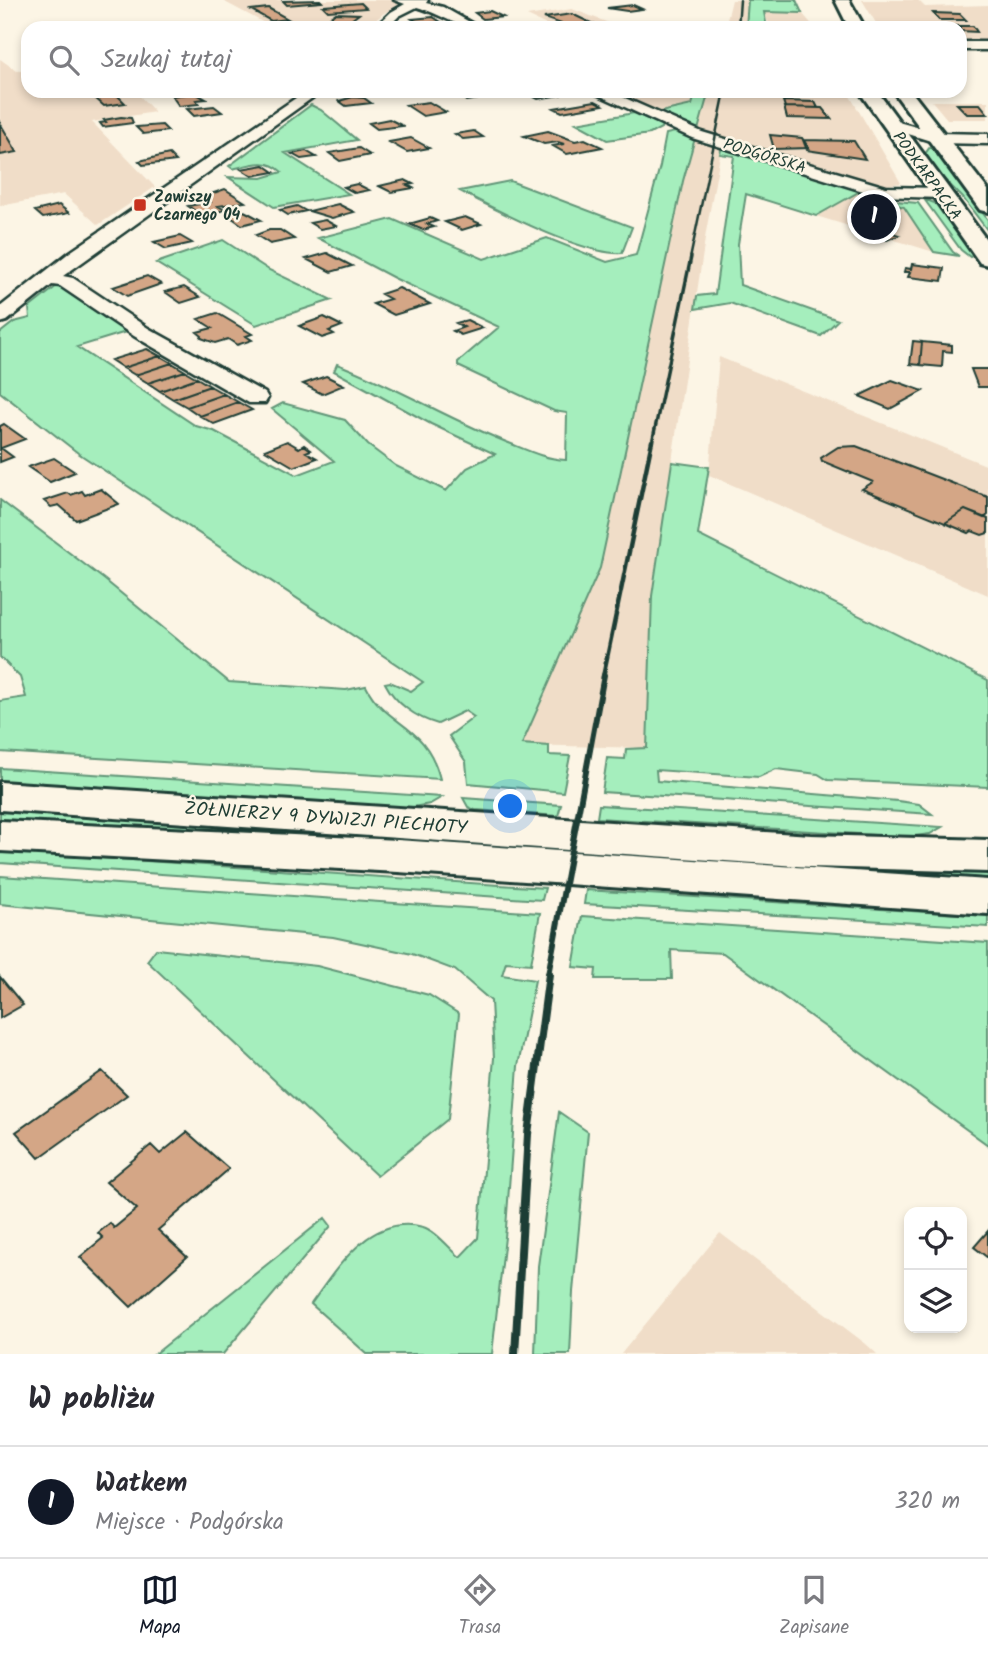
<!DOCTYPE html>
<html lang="pl">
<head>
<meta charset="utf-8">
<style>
	:root { --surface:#fff; --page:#f2f2f3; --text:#2b2b33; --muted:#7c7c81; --line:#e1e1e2; --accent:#111827 }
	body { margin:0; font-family:Kalam,sans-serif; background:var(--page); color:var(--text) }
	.controls { position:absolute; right:21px; bottom:21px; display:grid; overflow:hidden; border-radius:14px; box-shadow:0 4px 10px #0003 }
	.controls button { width:63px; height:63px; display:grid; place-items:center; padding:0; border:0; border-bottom:2px solid var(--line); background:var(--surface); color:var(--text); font:35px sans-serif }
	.you { position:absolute; left:511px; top:807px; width:24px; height:24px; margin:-18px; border:5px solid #fff; border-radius:50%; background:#1a73e8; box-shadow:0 0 0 10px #1a73e833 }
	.badge { display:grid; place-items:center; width:46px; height:46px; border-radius:50%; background:var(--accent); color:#fff; font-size:23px; font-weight:700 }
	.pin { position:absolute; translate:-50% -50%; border:4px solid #fff; box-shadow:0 2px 7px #0006 }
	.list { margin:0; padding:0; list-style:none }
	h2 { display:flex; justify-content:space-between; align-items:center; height:91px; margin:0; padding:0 28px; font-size:30px }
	h2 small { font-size:23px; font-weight:400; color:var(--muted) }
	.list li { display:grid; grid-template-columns:46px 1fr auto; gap:21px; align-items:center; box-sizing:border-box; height:112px; padding:0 28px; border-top:2px solid var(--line) }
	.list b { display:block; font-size:26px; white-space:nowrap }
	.list p { margin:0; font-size:23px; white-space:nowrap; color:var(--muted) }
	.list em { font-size:23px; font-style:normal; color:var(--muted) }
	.icon { flex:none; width:38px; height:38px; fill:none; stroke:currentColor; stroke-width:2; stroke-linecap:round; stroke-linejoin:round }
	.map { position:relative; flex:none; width:988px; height:1354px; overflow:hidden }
	.search { position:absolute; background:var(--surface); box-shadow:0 4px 10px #0003; left:21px; right:21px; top:21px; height:77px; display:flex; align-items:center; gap:18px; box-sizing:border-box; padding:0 24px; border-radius:21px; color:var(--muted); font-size:26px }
	.sheet { height:203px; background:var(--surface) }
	nav { display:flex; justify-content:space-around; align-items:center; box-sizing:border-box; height:98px; border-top:2px solid var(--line); background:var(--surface); font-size:19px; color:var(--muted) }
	nav a { display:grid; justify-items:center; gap:4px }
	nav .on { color:var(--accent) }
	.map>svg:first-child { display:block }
</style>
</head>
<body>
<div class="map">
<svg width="988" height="1354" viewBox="0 0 988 1354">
	<rect width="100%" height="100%" fill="#fcf5e5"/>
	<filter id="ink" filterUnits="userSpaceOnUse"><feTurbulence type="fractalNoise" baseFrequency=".0143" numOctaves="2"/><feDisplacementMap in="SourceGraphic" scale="14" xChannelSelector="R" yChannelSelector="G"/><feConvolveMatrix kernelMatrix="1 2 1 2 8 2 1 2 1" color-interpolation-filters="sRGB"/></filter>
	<g filter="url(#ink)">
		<!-- built -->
		<path fill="#f0ddc8" d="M221,0H408L384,13L366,28H274Z
			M732,0H748L746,28H725Z
			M862,0H918L925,7L988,5V43H960V28H879Z
			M572,9L622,28H553L527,16Z
			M763,12L802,13L815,28H767L768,22Z
			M0,59L17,71L28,69V91H135L155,112L92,122L155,187L98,225L64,194L0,206Z
			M609,91H696L698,92L692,105L656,113Z
			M709,91H847L901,183L888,185L889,188L850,178L723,139L706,232L652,596L647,748L522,745L600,568L683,181Z
			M932,101H988V119H947Z
			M862,190L881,195L875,198L881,202L904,207L934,252L816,216Z
			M719,357L988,466V595L709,475Z
			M720,1233L866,1344L877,1354H621Z"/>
		<!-- green -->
		<path fill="#a5eebd" stroke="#629678" stroke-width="2" d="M748,0H796L802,13L764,12L767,28H746Z
			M696,91H709L698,130L656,113L692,105Z
			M311,105L321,110L357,140L285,153L349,194L274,207L228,177L262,178L282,172C267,158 252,164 233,169L229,166Z
			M634,113L662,125L661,128L650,134L607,140L576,123Z
			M675,132L695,138L683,181L600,568L522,744L549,746V755L570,756L563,792L468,783L466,762L449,736L474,717L465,711L438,724C416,718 395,703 385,683L390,682L411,691L423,682L78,453L0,392V333L14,322L30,318L29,308L57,286L66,287L126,332L77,347L196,426L214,431L297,475L334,461L272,409L283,403L345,420L368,445L396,466L446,491L467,468L495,454L431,424L334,371L337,364C398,387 453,422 514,445C531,452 547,459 566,460L567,413L554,411L458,366V362L499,327L394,278L318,238L392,219L484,259L547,238L607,262L636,255L660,166L666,134Z
			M722,146L862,190L816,216L746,194L738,244L740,285L838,320L821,336L730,303L695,309L697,296L715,294L734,156L720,154Z
			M930,147L934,148L988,220V231L963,198L928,163L925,154Z
			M510,181L632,227L622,253C585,256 496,210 460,191Z
			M881,195L894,197L896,201L918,203L953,252L959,256L934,252L904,207L874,198Z
			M924,199L937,204L974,255L970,257L961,250Z
			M223,240L269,270L332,300L256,325L156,263Z
			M672,462L709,467L698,535L988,680V787L828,780L818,774L776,769L759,777L656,770L657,781L898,801L919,804L932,814L602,792L607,758L625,759L626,749L647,748L652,596Z
			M0,500L105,580L229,682L346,690L366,686C386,727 426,722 440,779L0,752V701L26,697L20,677L0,657Z
			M0,768L442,797L430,804L407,808L0,781Z
			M463,798L561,805L558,816L475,810L468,807Z
			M599,805L942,827L930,834L907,837L597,818Z
			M0,811L328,831L316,841L0,819Z
			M0,851L545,888L542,900L0,863Z
			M840,864L988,869V884L837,873Z
			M0,876L540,913L531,964L506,962L502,975L535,980L518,1066L506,1228L492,1354H367L311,1304C337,1268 370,1213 423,1227C435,1230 450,1249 460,1257L478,1238L494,1058L491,1001L455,970L412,954L333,937L0,904Z
			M586,890L988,916V927L584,904Z
			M582,916L988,943V1145L723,953L671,950L672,979H595L596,969L573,967Z
			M156,949L317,966L429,995L459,1014L448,1119L377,1176L147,961Z
			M559,1112L588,1132L573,1292L570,1354H535L538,1266Z
			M325,1218L331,1226L223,1354H155Z"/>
		<!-- building -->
		<path fill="#d4a686" stroke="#1f3d34" stroke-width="2" d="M320,0L322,2L287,5L283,1Z
			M361,3L366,8L328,11L323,6Z
			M633,5L642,9L627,11L607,8Z
			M268,8L288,19L271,21L251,10Z
			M490,11L503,17L483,19L475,13Z
			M336,13L359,14L347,23L323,22Z
			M933,13L960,14L966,20H939Z
			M572,14L595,25L610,28H573L544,18Z
			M433,17L441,22L420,24L412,19Z
			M926,26H973L977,32L960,31V28H928Z
			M481,91L492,97L466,101L458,93Z
			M550,91L559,95L538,99L526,93Z
			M779,91H808L811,96L781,95Z
			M195,93L206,99L196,100L199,104L179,106L172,96Z
			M117,95L125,103L104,106L95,98Z
			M353,97L364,98L371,103L346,106L339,101Z
			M595,101L603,105L562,112L554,108Z
			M783,101L815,102L818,108L785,107Z
			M429,102L446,112L423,116L406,105Z
			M957,104H980L988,114H967Z
			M214,106L222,112L194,116L187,109Z
			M784,107L822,108L831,119L787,118Z
			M121,117L131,118L133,123L103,127L100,123L106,122L104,120Z
			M389,119L403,126L377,129L369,123Z
			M0,123L17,152L0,155Z
			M162,125L168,131L143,134L136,127Z
			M474,131L483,137L463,139L455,134Z
			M548,131L575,141L585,139L602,147L567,154L553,146L564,144L558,142L544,144L524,136Z
			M770,135L802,138L809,148L774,149Z
			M411,138L429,148L407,152L389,142Z
			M803,140L854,141L865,159L807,150Z
			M359,148L370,155L340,161L329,153Z
			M306,151L316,157L301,159L292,154Z
			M169,154L176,161L143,165L139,161Z
			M264,165L274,172L252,176L241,169Z
			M405,180L413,184L407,185L413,188L391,192L379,186Z
			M357,184L369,190L355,193L344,187Z
			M225,189L245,202L218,206L225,210L201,215L188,206L210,202L202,197Z
			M338,204L354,212L332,218L309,211Z
			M59,205L69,213L43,218L35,211Z
			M297,206L306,211L288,215L280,210Z
			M871,209L895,214L878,226L854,221Z
			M244,211L250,214L261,220L242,225L228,215Z
			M465,217L481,224L462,230L445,222Z
			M430,218L437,221L427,224L434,227L423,230L409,224Z
			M325,220L336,226L320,229L310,223Z
			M872,226L899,235L887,240L860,231Z
			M269,230H280L294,239L270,244L256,235Z
			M180,236L192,243L166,249L154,242Z
			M327,253L352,266L331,272L306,259Z
			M912,264L944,268L942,281L908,277L910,272H904L905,268L911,269Z
			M147,276L161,284L127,296L113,287Z
			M184,287L200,297L181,303L165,292Z
			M399,288L430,304L394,315L373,304L390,299L381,294Z
			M217,313L252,334L246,336L252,340L237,345L228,339L215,343L201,338L202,336L197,332L212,328L198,319Z
			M324,317L342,326L329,331L334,334L322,338L299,326Z
			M467,320L483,328L461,335L453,331L464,327L456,323Z
			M913,341L922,342L920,365L910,364Z
			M922,342L952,345V352L943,351L942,367L920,365Z
			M147,349L160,356L123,368L111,360Z
			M160,356L172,363L135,375L123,368Z
			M172,363L185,371L148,383L135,375Z
			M971,369H988V387H978Z
			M185,371L197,378L160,391L148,383Z
			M326,376L344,385L322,394L303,384Z
			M197,378L210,386L173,399L160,391Z
			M892,380L923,391L890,409L859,396Z
			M210,386L224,394L187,407L173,399Z
			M224,394L238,402L200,416L187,407Z
			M238,402L252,410L214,424L200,416Z
			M4,424L25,439L1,448L13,457L0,462V426Z
			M287,441L299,448L304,445L311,450L306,452L317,458L294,467L265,450Z
			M856,446L988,497V515L984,518L965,510L945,523L862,489L873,482L822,461L821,458L838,447Z
			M54,458L75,472L50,482L28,467Z
			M101,489L119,504L76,520L59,505L51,507L44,501L68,493L71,495L82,491L85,495Z
			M965,510L988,519V533L982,535L972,531L969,533L945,523Z
			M0,977L23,1005L0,1018Z
			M102,1071L127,1095L39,1158L16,1132Z
			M187,1132L229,1169L158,1230L187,1257L131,1307L80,1257L103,1238L98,1233L110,1223L114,1228L137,1209L106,1182L151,1145L160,1154Z
			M988,1231V1258L974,1247Z"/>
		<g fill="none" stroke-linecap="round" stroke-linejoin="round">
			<defs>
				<path id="street" d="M394,0H428L426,3L443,7L480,28C457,28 439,13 417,7L399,16L387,28H374L391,12L405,4Z
					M960,42H988V50H960Z
					M306,91H322L63,276L73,278L148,328L265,393L268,398L265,403H249L134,336L60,286L52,285L7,321L0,323V307L70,252Z
					M590,91H609L702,132L886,187L940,188L948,193L940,198L879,196L692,138Z
					M891,120L938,133L988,134V144L937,143L886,127L884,124Z"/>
				<path id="primary" d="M835,0H849L865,28H849Z
					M859,91H877L988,242V265L980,263Z
					M893,91H911L988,190V212L980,210Z"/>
				<path id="highway" d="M0,782L811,835L988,840V872L811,867L0,810Z
					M0,821L398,840L988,880V914L398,872L0,851Z"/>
			</defs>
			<!-- street casing -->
			<use href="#street" stroke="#1f3d34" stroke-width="5"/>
			<!-- primary casing -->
			<use href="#primary" stroke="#1f3d34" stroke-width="6"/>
			<!-- highway casing -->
			<use href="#highway" stroke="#1f3d34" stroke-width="6"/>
			<!-- street -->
			<use href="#street" fill="#fcf5e5" fill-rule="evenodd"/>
			<!-- primary -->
			<use href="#primary" fill="#fcf5e5" fill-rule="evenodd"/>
			<!-- highway -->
			<use href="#highway" fill="#fcf5e5" fill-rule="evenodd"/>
			<!-- rail-far4 -->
			<path stroke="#1f3d34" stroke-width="2.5" d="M738,28L740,0
				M690,259L725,91"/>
			<!-- rail-far3 -->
			<path stroke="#1f3d34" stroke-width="3.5" d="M652,443L691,257"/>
			<!-- rail-far2 -->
			<path stroke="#1f3d34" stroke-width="4.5" d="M603,677L652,441"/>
			<!-- rail-far1 -->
			<path stroke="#1f3d34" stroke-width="6" d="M548,975L604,675"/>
			<!-- rail -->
			<path stroke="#1f3d34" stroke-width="8" d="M515,1354L528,1134L549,974"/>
		</g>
	</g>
	<!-- markers -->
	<rect fill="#c8321e" stroke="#fcf5e5" stroke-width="2.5" x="133" y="198" width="14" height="14" rx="3.5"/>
	<g text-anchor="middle" stroke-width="5" stroke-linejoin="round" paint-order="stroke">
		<!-- far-street labels -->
		<g font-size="16" fill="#1f3d34" stroke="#fcf5e5">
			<text transform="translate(765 155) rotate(17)" y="6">PODGÓRSKA</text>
			<text transform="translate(928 175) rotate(54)" y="6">PODKARPACKA</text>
		</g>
		<!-- far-poi labels -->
		<g font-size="16" font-weight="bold" fill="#1f3d34" stroke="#fcf5e5" text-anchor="start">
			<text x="154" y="202">Zawiszy<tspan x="154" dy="18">Czarnego 04</tspan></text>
		</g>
		<!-- street labels -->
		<g font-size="19" fill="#1f3d34" stroke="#fcf5e5">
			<text transform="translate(326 817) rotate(4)" y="7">ŻOŁNIERZY 9 DYWIZJI PIECHOTY</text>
		</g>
	</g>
</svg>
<div class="controls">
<button><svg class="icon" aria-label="locate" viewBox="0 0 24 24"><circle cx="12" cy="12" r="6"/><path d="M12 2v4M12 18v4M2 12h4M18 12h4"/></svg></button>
<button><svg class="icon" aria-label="layers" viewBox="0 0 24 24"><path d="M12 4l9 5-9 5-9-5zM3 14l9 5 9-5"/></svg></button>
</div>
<div class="you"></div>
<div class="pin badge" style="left:874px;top:217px">1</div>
<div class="search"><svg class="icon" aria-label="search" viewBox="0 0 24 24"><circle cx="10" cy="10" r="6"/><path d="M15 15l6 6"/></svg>Szukaj tutaj</div>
</div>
<section class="sheet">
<h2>W pobliżu<small></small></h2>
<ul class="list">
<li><span class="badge">1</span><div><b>Watkem</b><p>Miejsce · Podgórska</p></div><em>320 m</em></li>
</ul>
</section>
<nav>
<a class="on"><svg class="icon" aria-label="map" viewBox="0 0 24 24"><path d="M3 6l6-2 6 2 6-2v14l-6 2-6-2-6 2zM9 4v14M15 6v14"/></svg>Mapa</a>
<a><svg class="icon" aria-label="directions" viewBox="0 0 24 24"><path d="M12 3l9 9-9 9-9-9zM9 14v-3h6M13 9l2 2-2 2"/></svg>Trasa</a>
<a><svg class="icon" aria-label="saved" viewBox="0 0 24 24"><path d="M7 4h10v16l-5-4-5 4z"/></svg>Zapisane</a>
</nav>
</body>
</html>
